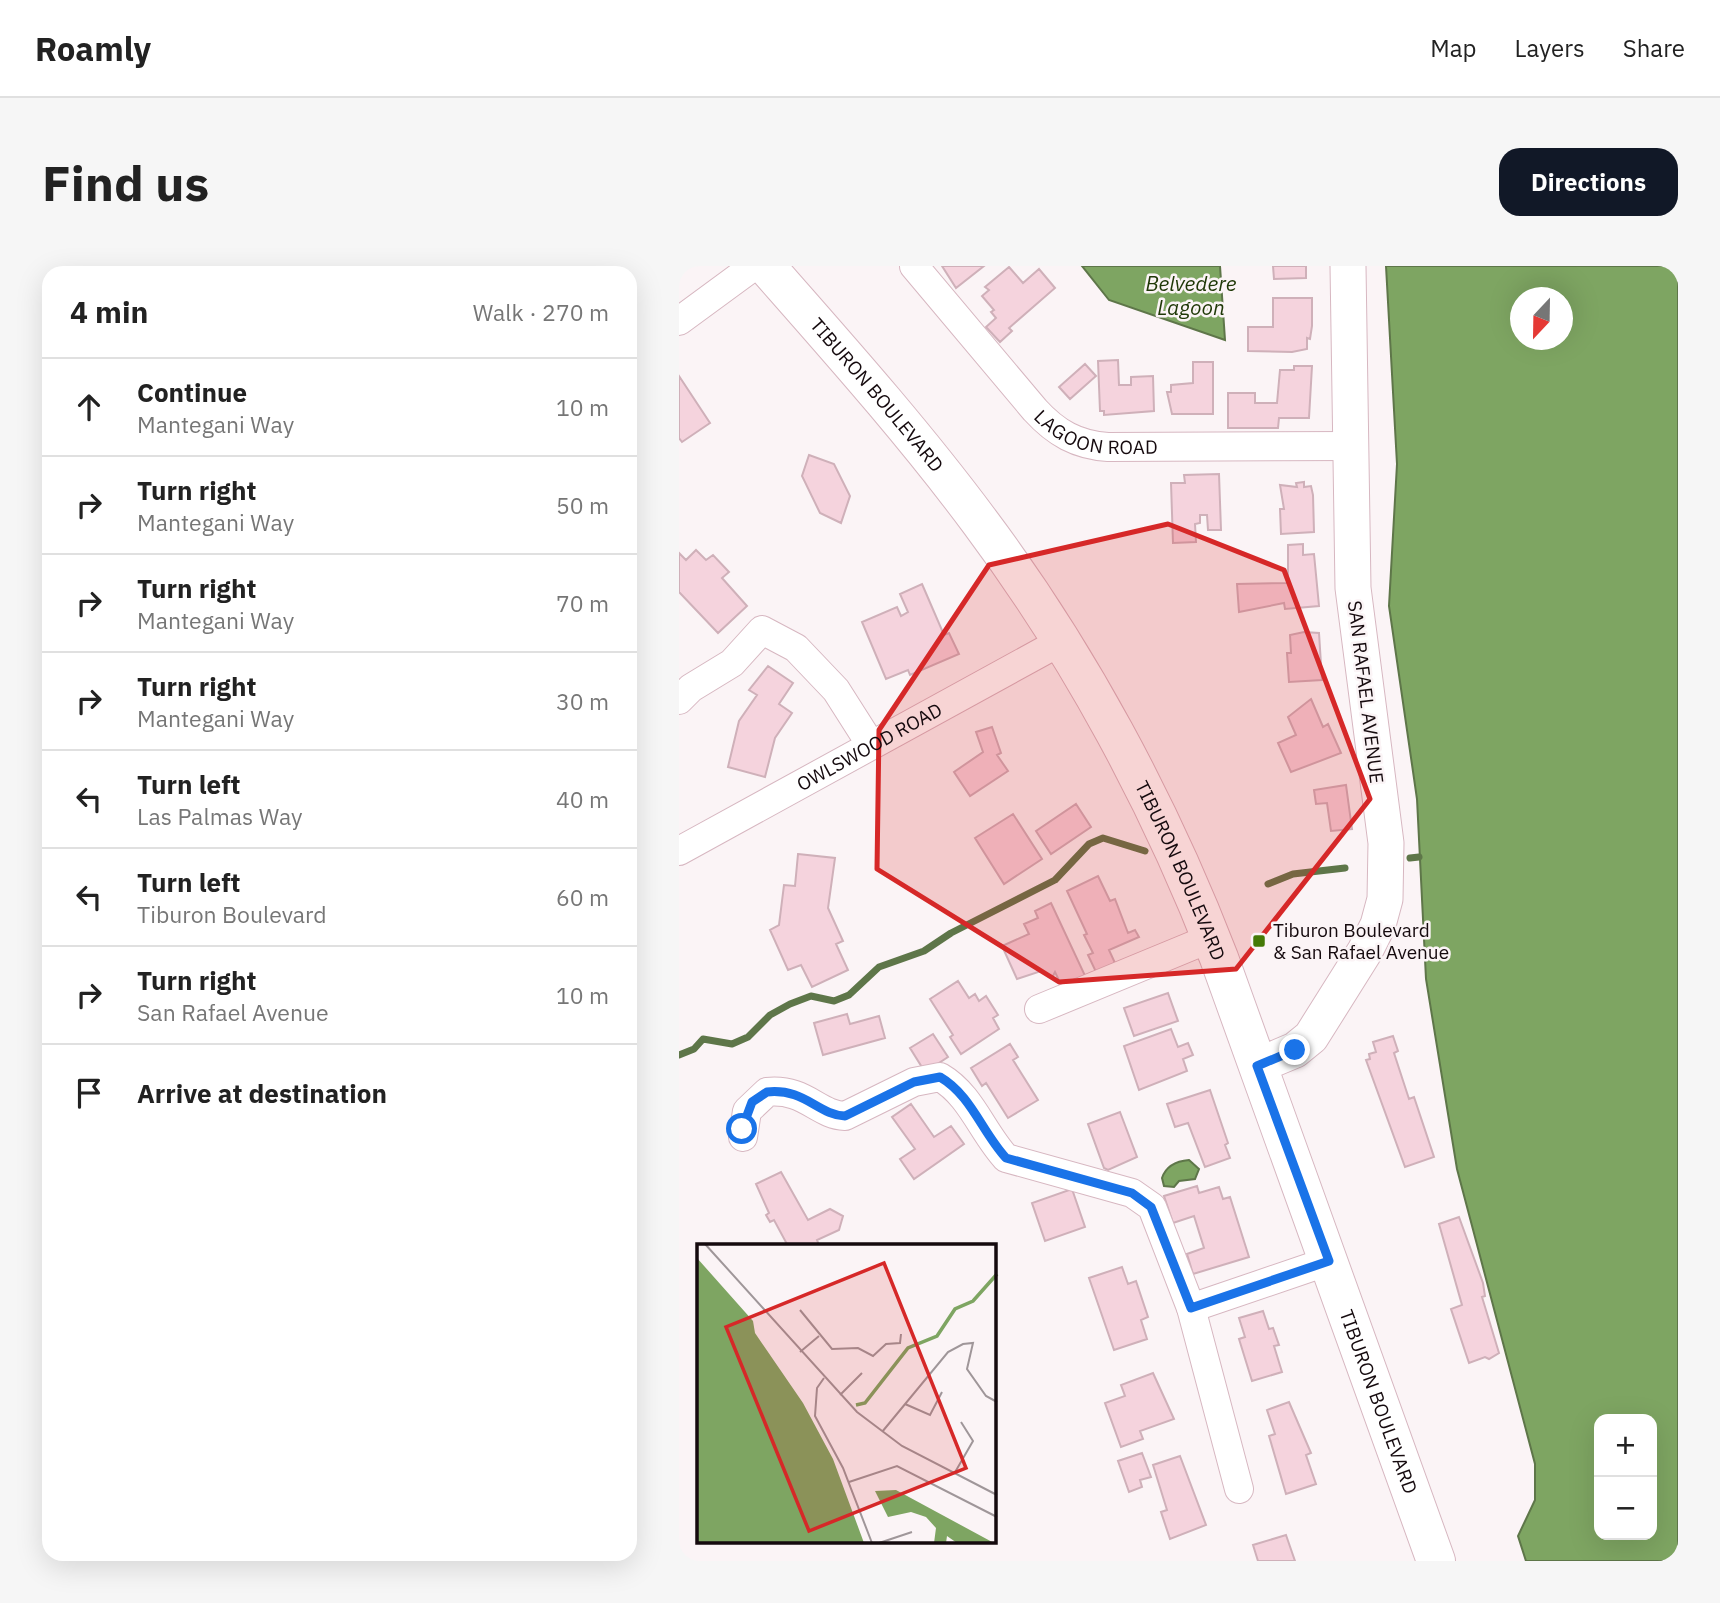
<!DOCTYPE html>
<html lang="en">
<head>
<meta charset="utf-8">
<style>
	:root { --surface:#fff; --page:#f6f6f6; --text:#222; --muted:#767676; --line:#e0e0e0; --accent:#111827 }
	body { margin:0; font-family:"IBM Plex Sans",sans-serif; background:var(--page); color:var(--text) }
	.controls { position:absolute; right:21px; bottom:21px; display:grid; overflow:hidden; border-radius:14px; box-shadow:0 7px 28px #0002 }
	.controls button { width:63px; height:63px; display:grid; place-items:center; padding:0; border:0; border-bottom:2px solid var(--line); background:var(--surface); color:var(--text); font:35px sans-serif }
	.compass { position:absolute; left:831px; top:21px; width:63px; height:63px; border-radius:50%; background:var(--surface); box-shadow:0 7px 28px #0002; rotate:202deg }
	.stop { position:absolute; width:21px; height:21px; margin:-16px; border:5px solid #1a73e8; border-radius:50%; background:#fff }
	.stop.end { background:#1a73e8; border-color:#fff; box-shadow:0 2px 7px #0008 }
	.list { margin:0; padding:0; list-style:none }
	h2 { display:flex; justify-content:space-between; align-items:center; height:91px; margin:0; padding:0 28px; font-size:30px }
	h2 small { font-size:23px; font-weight:400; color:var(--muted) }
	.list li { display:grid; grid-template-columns:46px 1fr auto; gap:21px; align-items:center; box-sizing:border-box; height:98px; padding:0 28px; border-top:2px solid var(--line) }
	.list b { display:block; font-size:26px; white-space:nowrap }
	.list p { margin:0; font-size:23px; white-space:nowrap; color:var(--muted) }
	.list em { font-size:23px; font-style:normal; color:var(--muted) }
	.icon { flex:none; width:38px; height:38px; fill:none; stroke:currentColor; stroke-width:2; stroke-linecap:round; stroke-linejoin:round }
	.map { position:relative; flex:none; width:999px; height:1295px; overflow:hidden; border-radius:21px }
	header { display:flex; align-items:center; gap:42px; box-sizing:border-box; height:98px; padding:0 35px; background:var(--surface); border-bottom:2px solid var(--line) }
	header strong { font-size:33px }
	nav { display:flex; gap:38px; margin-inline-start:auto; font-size:24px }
	.intro { display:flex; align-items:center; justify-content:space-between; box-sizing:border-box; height:168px; padding:0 42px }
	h1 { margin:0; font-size:49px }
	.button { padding:18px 32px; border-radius:21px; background:var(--accent); color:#fff; font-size:24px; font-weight:700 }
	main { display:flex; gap:42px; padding:0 42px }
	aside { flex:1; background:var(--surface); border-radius:21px; box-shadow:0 7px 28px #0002 }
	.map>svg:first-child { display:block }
</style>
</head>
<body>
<header>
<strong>Roamly</strong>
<nav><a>Map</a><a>Layers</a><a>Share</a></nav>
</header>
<div class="intro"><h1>Find us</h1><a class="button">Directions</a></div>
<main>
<aside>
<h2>4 min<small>Walk · 270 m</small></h2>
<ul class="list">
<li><svg class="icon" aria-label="ahead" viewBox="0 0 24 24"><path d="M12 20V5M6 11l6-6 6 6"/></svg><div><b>Continue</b><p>Mantegani Way</p></div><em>10 m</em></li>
<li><svg class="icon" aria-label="right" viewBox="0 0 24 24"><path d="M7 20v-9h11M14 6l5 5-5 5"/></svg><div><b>Turn right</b><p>Mantegani Way</p></div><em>50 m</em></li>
<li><svg class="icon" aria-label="right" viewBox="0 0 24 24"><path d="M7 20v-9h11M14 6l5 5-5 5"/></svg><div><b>Turn right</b><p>Mantegani Way</p></div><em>70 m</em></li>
<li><svg class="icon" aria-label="right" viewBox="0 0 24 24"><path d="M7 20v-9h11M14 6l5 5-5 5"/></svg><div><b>Turn right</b><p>Mantegani Way</p></div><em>30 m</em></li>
<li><svg class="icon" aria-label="left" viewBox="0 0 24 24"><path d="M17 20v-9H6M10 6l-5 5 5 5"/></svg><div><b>Turn left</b><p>Las Palmas Way</p></div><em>40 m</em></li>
<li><svg class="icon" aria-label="left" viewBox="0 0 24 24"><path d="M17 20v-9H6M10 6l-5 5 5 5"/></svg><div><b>Turn left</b><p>Tiburon Boulevard</p></div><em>60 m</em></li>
<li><svg class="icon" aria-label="right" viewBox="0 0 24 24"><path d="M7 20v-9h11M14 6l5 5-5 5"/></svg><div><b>Turn right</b><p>San Rafael Avenue</p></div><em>10 m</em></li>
<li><svg class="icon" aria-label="arrive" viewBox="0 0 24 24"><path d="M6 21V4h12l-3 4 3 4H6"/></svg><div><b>Arrive at destination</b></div></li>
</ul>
</aside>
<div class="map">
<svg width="999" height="1295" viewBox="0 0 999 1295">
	<rect width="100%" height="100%" fill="#fbf4f6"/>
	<!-- water -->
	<path fill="#7ea562" stroke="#5e7649" stroke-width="2" fill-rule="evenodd" d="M403,0H541L546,74L430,34Z
		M707,0H999V1295H847L839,1270L856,1234V1198L778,903L747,713L738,533L710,340L718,198ZM842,32H884V74H842ZM973,1153V1269H920V1153Z
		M510,894L520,903L516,913L500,915L495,921L485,920L483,912C487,900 498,895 510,894Z"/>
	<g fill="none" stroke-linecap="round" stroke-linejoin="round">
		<!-- stream -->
		<path stroke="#5e7649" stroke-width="7" d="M731,592L740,591
			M589,618L614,608L666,602
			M0,789L15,783L24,773L53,778L69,771L91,749L111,738L132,730L155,735L170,729L200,701L245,685L272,667L376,614L410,578L424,572L466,585"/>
	</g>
	<!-- building -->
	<path fill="#f5d3dd" stroke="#cfb0b9" stroke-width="2" d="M263,0H305L277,22Z
		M594,0H627V12L595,13Z
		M330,1L344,17L360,3L376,22L330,62L333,65L321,76L307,61L317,52L312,46L315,44L303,30L310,24L306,21Z
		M594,32H633V60L631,73L628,72V83L613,86L569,85V61H594Z
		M439,94L440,119H452V111L474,110L475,145L425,149V145H421L419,95Z
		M514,96H534V148H493L488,126H492V119L514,117Z
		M406,98L417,110L391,133L380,121Z
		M615,100H633L630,152H600L599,162H549V127H576V137H598L601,104H615Z
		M0,110L31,157L3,176L0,172Z
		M130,189L155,198L171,230L162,257L141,247L123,210Z
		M540,208L542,264H529L528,249H521V257L516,258L517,276L494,277L492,217H506L505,209Z
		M625,216V221L632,220L634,229L635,266L602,268L601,243H605L601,219L618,221L617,217Z
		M624,278V289L635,288L640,340L606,343L605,337L560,346L558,318L609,317V279Z
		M17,284L27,294L34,289L50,306L43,312L68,340L39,367L0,326V287L7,294Z
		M243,318L265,369L270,367L280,388L231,409L229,404L207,413L183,356L218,341L222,350L229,346L221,328Z
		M625,366L640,367L643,414L610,416L608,387H612L611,369Z
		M89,400L114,417L100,438L113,447L96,472L86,511L49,501L60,455L78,429L70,424Z
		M632,433L644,461L649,458L662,487L612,506L599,477L617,469L609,451Z
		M313,461L322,487L318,489L329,505L291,530L275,506L304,486L297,466Z
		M667,519L673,563L652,565L648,537L637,538L635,524Z
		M397,538L412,561L372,588L357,565Z
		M334,548L363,593L325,618L296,572Z
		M119,588L156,592L149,642L164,675L157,678L169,704L133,721L122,699L109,704L91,664L100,659L105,619L116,620Z
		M419,610L431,635L436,633L449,667L456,664L460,671L430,684L436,697L417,706L409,689L414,687L405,669L408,668L388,625Z
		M372,637L408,714L385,725L376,706L373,712L362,705L338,713L323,680L350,668L345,658L359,652L356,645Z
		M279,715L290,732L296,728L300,735L307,730L319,749L314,752L320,763L282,788L271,771L274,769L251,733Z
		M489,727L499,755L455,770L445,742Z
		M168,748L171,758L200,750L206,772L144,789L135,757Z
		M492,763L499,781L509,777L514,789L504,793L508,805L460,824L445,780Z
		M254,768L269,791L246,806L231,782Z
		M714,770L719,785L715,787L730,833L735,831L755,891L726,901L687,794L691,793L690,788L697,786L694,776Z
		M331,778L339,791L334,794L359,834L329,852L307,817L303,820L292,802Z
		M531,824L549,877L546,879L551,892L526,901L509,857L496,861L488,838Z
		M232,838L255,871L272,860L285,878L235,913L221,893L236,883L213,851Z
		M441,846L458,891L429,904L425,902L409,858Z
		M102,906L129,954L151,943L164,950L160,964L138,974L140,979L137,980H109L95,954L91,956L87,949L90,947L77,918Z
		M518,920L520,927L540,921L544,933L551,931L570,991L514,1008L508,988L525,982L515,950L494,957L485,930Z
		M393,923L406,961L366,975L353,937Z
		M780,951L804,1017L806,1030L803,1031L820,1087L810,1093L806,1091L790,1097L772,1043L783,1039L760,958Z
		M443,1001L449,1018L457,1015L469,1051L462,1054L468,1073L435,1084L410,1012Z
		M584,1045L590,1063L594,1062L600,1079L595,1080L603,1106L573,1115L560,1073L566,1071L560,1052Z
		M474,1107L495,1153L461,1165L464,1173L442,1181L426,1137L446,1130L442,1119Z
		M610,1136L632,1187L627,1189L637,1218L607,1228L590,1170L596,1168L588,1144Z
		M463,1187L472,1211L461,1214L463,1221L450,1226L439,1195Z
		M501,1190L527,1259L491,1273L482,1246L488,1244L474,1199Z
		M607,1269L616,1295H579L574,1279Z"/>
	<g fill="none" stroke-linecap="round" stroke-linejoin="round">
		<defs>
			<g id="minor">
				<path id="s1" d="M235,0L356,144C377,167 398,179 429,181L673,180"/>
				<path d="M0,55L75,0"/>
				<path d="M0,434L12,422L53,397L83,364L117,382L157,424L192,479"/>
				<path id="s2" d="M0,585L381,376"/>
				<path d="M360,743L532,672"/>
				<path d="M64,871L68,845L88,826C126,822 139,849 166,850L235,816L261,811C292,829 303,866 327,892L453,927L473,941L512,1042L560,1223"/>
				<path d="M512,1042L650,995"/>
			</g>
			<path id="tertiary" d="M578,800L616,784L632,771L686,685L699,659L706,633L707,577L674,322L669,0"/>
			<g id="secondary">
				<path id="s3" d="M87,0C160,83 235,167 301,256C400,388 481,539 540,692L757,1295"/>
			</g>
		</defs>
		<!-- minor casing -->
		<use href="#minor" stroke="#d7b7c1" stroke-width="30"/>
		<!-- tertiary casing -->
		<use href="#tertiary" stroke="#d7b7c1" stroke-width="37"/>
		<!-- secondary casing -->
		<use href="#secondary" stroke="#d7b7c1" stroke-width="40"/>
		<!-- minor -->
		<use href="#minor" stroke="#fff" stroke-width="28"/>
		<!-- tertiary -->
		<use href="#tertiary" stroke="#fff" stroke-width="35"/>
		<!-- secondary -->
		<use href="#secondary" stroke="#fff" stroke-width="38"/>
	</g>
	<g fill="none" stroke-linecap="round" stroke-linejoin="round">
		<!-- route -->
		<path stroke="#1a73e8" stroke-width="9" d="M63,863L73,836L88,826C126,822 139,849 166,850L235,816L261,811C292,829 303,866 327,892L453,927L472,941L512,1042L650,995L578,800L616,784"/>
	</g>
	<!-- marked area -->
	<path fill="#d62828" fill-opacity="0.2" stroke="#d62828" stroke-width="5" stroke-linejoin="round" d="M489,258L605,304L691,533L557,703L380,716L198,603L200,464L310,299Z"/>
	<!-- markers -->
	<rect fill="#457906" stroke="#fbf4f6" stroke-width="2.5" x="573" y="668" width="14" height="14" rx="3.5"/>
	<g text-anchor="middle" stroke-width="5" stroke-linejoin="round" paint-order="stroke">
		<!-- street labels -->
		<g font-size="19" fill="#150a0e" stroke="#fbf4f6">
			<text dy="7" stroke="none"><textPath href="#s3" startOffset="170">TIBURON BOULEVARD</textPath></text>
			<text dy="7" stroke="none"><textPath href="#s1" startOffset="257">LAGOON ROAD</textPath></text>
			<text transform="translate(687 426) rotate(83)" y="7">SAN RAFAEL AVENUE</text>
			<text dy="7" stroke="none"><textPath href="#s2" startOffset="217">OWLSWOOD ROAD</textPath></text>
			<text dy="7" stroke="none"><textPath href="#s3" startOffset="737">TIBURON BOULEVARD</textPath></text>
			<text dy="7" stroke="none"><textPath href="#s3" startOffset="1304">TIBURON BOULEVARD</textPath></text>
		</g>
		<!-- poi labels -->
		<g font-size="19" fill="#150a0e" stroke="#fbf4f6" text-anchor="start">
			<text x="594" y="671">Tiburon Boulevard<tspan x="594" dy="22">&amp; San Rafael Avenue</tspan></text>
		</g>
		<!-- water labels -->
		<g font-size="21" font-style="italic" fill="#1f3807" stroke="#fbf4f6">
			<text x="512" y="25">Belvedere<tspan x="512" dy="24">Lagoon</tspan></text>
		</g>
	</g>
	<!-- overview -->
	<g transform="translate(18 978)">
		<rect width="299" height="299" fill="#fbf4f6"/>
		<path d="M0,14L56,77L58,89L106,159L136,215L167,299H0ZM199,246L297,299H260L250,292L249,299H237L239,284L229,273L214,268L191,273L178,247Z" fill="#7ea562"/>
		<path fill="none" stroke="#7ea562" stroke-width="3.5" d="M159,161L168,159L211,104L240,92L258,65L276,57L300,30"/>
		<path fill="none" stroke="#9f9699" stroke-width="2" d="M8,0L160,168L205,202L300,251M103,66L135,105L161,104L176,112L189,100L203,99L204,90M103,108L122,92M127,134L120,144L118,172L146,224L175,299M143,151L165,129M208,160L233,171L245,148M185,188L251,108L266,100L276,99L270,125L289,152L300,158M257,230L276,197L264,178M152,238L200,222L300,273M182,299L215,288"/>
		<path fill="#d62828" fill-opacity="0.15" stroke="#d62828" stroke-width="3.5" d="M187,19L269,224L112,287L29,83Z"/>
		<rect width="299" height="299" fill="none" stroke="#150a0e" stroke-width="3.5"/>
	</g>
</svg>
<div class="controls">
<button>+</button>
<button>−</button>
</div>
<svg class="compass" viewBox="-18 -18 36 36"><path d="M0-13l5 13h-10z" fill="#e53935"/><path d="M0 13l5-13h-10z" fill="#767676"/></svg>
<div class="stop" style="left:63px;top:863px"></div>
<div class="stop end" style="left:616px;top:784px"></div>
</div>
</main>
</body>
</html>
